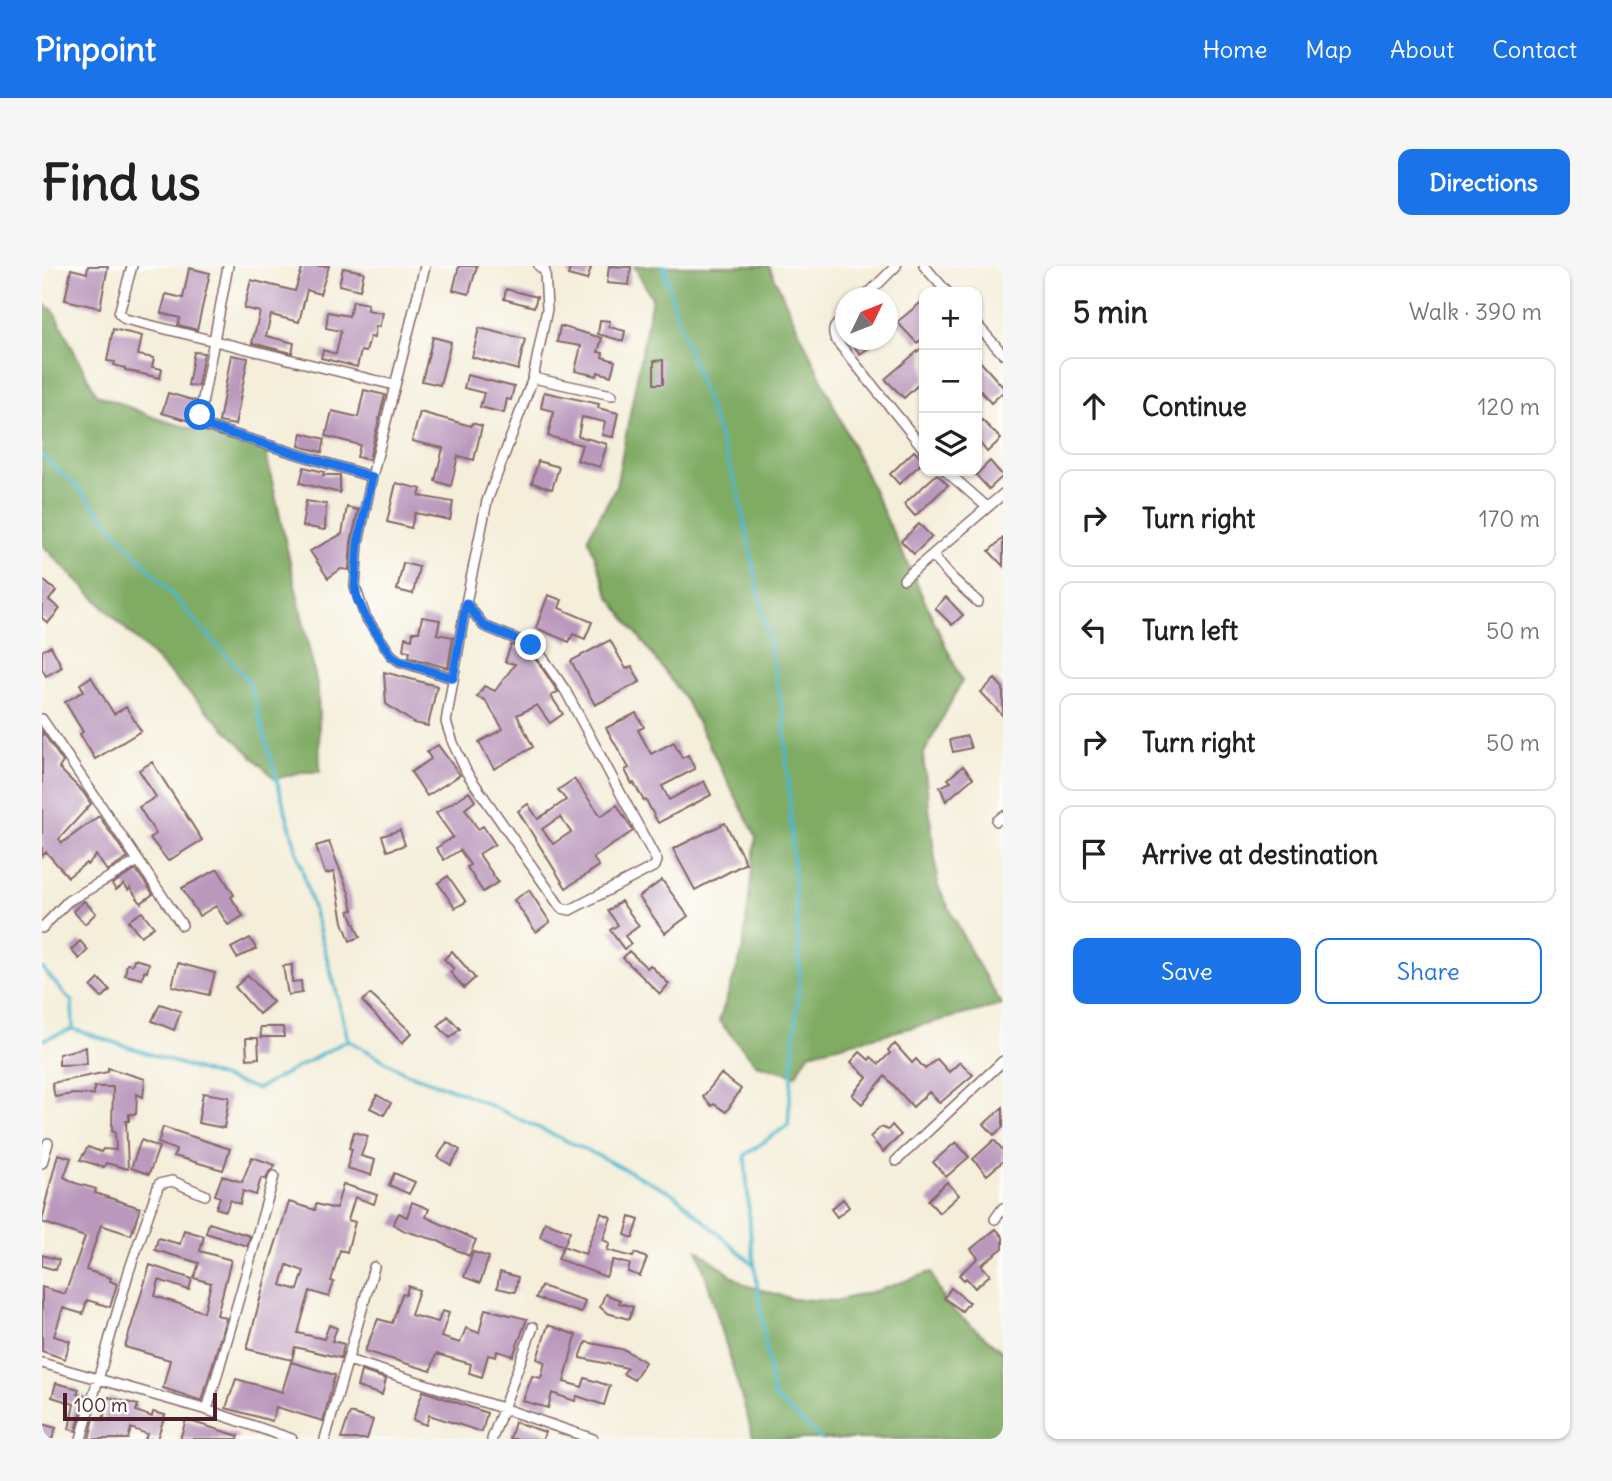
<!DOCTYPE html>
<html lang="en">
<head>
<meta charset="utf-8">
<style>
	:root { --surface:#fff; --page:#f6f6f6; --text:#202124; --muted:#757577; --line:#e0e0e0; --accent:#1a73e8 }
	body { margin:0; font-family:Delius,sans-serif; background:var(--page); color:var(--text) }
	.controls { position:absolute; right:21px; top:21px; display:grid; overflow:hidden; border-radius:14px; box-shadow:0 2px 5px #0004 }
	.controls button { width:63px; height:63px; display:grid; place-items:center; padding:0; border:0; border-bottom:2px solid var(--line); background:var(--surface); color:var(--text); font:35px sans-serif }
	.compass { position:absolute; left:793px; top:21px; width:63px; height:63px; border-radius:50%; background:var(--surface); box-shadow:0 2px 5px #0004; rotate:47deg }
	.scale { position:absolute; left:21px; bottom:18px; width:154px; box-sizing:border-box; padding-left:7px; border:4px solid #4a1f2b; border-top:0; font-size:19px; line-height:24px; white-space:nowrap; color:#4a1f2b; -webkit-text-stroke:5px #fdfcf7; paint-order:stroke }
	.stop { position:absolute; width:21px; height:21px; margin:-16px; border:5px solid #1a73e8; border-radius:50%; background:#fff }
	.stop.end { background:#1a73e8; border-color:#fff; box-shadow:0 2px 7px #0008 }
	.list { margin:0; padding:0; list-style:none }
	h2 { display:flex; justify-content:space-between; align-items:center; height:91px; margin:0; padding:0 28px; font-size:30px }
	h2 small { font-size:23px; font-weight:400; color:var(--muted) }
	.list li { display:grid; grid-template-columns:46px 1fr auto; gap:21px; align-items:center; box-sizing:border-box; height:98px; margin:0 14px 14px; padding:0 14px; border:2px solid var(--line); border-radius:14px }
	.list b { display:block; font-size:26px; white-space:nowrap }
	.list em { font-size:23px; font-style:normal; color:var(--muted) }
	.actions { display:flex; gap:14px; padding:21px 28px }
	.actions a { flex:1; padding:16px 0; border:2px solid var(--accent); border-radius:14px; text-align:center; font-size:24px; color:var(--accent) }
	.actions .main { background:var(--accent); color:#fff }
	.icon { flex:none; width:38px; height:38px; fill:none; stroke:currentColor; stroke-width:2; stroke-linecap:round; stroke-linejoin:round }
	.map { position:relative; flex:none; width:961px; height:1173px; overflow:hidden; border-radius:14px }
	header { display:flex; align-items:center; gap:42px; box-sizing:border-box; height:98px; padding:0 35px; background:var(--accent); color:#fff }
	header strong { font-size:33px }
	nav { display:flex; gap:38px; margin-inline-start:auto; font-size:24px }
	.intro { display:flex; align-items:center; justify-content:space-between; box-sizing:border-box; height:168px; padding:0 42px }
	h1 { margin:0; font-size:49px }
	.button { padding:18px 32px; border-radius:14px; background:var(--accent); color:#fff; font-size:24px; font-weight:700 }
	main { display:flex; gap:42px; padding:0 42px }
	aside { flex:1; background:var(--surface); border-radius:14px; box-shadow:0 2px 5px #0004 }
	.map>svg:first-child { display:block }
</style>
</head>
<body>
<header>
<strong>Pinpoint</strong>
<nav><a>Home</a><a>Map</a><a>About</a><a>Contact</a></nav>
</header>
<div class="intro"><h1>Find us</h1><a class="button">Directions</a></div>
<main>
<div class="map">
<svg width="961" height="1173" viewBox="0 0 961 1173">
	<rect width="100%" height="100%" fill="#fdfcf7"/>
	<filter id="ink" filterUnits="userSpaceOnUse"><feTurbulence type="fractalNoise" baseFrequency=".0143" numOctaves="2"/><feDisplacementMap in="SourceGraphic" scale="14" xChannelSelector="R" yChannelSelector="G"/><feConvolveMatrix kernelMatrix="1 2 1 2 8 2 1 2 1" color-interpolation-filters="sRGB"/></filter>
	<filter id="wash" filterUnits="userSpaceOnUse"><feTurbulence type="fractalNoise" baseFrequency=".00686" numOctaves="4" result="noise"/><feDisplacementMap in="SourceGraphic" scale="28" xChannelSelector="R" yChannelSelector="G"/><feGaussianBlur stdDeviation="1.57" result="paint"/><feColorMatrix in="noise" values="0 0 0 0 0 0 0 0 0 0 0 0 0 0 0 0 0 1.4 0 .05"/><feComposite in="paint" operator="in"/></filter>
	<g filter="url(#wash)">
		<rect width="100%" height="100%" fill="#f4eeda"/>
		<!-- forest -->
		<path fill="#7fab63" stroke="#646547" stroke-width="2" d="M592,0H727L920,415L881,489L896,620L931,690L960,739L767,787L754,809L714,798L677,755L701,684L714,570L643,433L567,330L546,271L574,221L610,32Z
			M0,37L11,44L54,128L116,153L223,183L276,423L278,506H259L233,513L0,279Z
			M656,984L703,1019L751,1033L793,1035L837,1024L889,1006L903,1038L961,1086V1173H712Z"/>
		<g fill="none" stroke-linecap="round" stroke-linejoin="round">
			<!-- stream -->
			<path stroke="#4cb5c9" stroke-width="3.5" d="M620,0L624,15
				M623,0L633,46L696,224L742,450L758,703L746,859L703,889L709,974L731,1130L779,1173
				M0,189L34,220L207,415L294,724L306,774
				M0,702L30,736L31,763
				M0,774L31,763L215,823L306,774L364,807L421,827L555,889L632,928L713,1000"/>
		</g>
		<g id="blocks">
			<!-- building -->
			<path fill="#ba98bd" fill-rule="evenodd" d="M46,0H66L58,42L23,34L29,3L45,7Z
				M261,0H287L278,28L265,24L257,56L229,49L224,70L252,77L250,87L210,77L218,46L202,42L209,14L253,25Z
				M417,0H435L427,28L411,24Z
				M529,0L549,2L545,14L526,9Z
				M567,0L589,1L587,19L565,17Z
				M147,2L168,7L155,64L136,59L138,52L119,47L124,28L141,32Z
				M301,2L322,6L318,24L297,19Z
				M464,23L495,31L492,41L462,33Z
				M882,34V71L875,77L855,56Z
				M311,35L326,38L325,44L341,47L337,61L334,60L332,72L328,71L324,86L319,85L315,101L279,92L281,84L294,88L299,65L284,62L286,46L307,50Z
				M558,54L568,55L567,61L583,65L581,75L556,68Z
				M518,60L560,72L556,86L561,87L560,91L573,95L569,110L556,106L555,110L533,105L539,80L515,76Z
				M437,62L483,73L476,104L430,91Z
				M71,63L100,70L96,89L112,92L110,101L120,103L118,112L83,104V102L72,99L73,96L65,95Z
				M391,71L409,76L398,119L380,115Z
				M807,74H838L818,88Z
				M878,83L882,87V113L862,132L843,113Z
				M152,86L162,87L156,120L146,119Z
				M189,89L206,92L193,159L177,156Z
				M935,92L961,121V126L949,137L935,121Z
				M621,94V118H612V95Z
				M425,109L472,121L469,134L465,133L462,147L438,141L442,127L422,122Z
				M322,124L343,129L327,194L315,191L318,179L284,170L290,145L316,151Z
				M502,126L557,138L556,142L576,147L571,171L560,169L563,156L540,151L536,170L565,178L558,201L535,194L540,179L506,170L512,145L499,142Z
				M126,127L154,135L151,156L120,147Z
				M378,146L429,160L430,157L440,160L432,194L416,190L409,220L393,215L401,182L370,175Z
				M940,154L959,173L945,186L935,174V159Z
				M260,167L283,173L280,186L257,180Z
				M872,185L882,195L857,218L848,208Z
				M496,195L517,201L510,223L490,217Z
				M948,195L961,210L947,223L934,209Z
				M262,201L282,206L281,209H298V227L258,217Z
				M895,208L906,219L873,250L862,238Z
				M354,217L379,223L377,230L411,236L408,254L373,247L369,262L345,256Z
				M264,235L284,238L283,264L260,260Z
				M305,241L316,244L309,276L307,304L299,303L286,312L268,285L300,268Z
				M877,258L890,271L872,288L859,275Z
				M961,272V300L947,285Z
				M361,297L377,301L371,328L355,324Z
				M0,313L14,325L7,334L18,343L6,357L0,352Z
				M506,329L520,334L517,342L550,356L543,373L531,368L527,376L494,362Z
				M904,331L921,349L910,359L893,342Z
				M380,351L398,354L395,368L411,371L406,402L367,391L368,385L361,384L363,371L370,373L371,366H377Z
				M568,374L584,403L590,400L598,416L553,439L529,395Z
				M469,379L485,385L496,396L516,426L509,430L521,448L508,457L495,439L475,449L491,481L452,503L437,476L461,463L443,434L435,431L442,420L453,425L473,398L463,396Z
				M9,380L20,401L4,410L0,403V385Z
				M342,406L395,420L386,460L372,457L344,438Z
				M49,411L72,448L84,441L99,465L53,493L38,468L41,466L23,436L42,425L38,418Z
				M953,413L961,422V450L939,426Z
				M594,447L602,461L596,464L609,488L632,476L640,492L646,489L653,503L620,520L627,534L662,515L669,529L616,557L604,534L602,535L592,517L590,518L583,504L587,502L564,462Z
				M0,465L21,496L17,502L41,526L49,538L17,573L20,577L57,550L86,592L65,605L54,589L45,599L44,597L26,611L4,586L0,590Z
				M925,470L929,482L911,486L908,474Z
				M396,479L418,509L385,530L369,506L389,493L385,486Z
				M110,496L160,574L126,595L108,572L114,568L97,541L114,531L97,504Z
				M921,500L931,512L904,535L898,521L909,516L906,513Z
				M532,513L559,550L575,539L591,565L551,592L557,600L524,622L476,545L486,538L496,553L524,534L516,524ZM518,551L529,566L511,578L500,563Z
				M427,526L433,535L423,543L436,563L441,560L453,578L437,588L456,616L441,626L425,601L428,599L418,584L402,594L394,582L411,571L394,547Z
				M683,557L704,597L653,624L631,583Z
				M358,564L363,579L345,585L340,570Z
				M287,576L307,627L311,644L307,645L318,671L308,675L301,656L292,606L283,608L274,580Z
				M176,603L192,629L189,631L201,650L186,659L174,640L157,650L140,622Z
				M94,604L111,628L99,637L88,622L86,624L82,618L74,624L70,618Z
				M406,610L424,636L413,642L396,617Z
				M620,614L646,650L623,667L597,631Z
				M487,624L508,656L494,666L472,634Z
				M42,635L54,647L43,658L31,645Z
				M579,635L597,660L583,670L589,678L582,683L568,664L576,659L566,645Z
				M100,646L112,661L99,670L86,655Z
				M208,672L214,683L195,692L189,682Z
				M38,675L46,684L37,693L29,684Z
				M410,685L433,712L422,722L408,706L412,703L402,693Z
				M587,685L605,702L608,699L627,718L618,728L581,692Z
				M92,693L107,697L105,706L102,705L100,713L83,709L85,698L90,699Z
				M136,697L173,707L167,729L130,720Z
				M250,699V716L259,715L260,727L246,729L241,700Z
				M206,709L231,736L217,748L193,721Z
				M57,713L68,724L60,732L49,721Z
				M328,728L370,767L360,777L320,735Z
				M118,738L139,745L132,764L110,755Z
				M406,750L418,763L408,772L396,760Z
				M218,761H241L242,771H219Z
				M204,772H216L217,792L205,793Z
				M853,778L870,797L874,793L883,803L895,793L907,806L918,796L931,809L898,837L887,826L871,841L843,810L820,838L810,829L825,811L809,796L818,786L827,794L829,791L837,798L848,787L846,784Z
				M44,781L45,798L17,799V788Z
				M66,802L103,813L101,831L95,828L94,848H87V855H84L86,903L64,897L62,901L38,894L46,881L59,886L61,883L74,884L73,866L70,865L71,821H52V829L31,828L13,831L10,817L66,806Z
				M679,808L699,823L684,846L672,838L670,840L661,831Z
				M161,827L187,831L182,862L156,857Z
				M335,829L349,837L342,849L328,842Z
				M961,841V861L952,869L942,858Z
				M850,859L859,869L841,886L828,871L839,861L846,864Z
				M121,861L188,883L181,904L132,890L134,884L116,877Z
				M312,866L326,870L319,890L333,894L329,909L305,902L310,883L307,882Z
				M99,874L117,881L107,908L89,902Z
				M952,874L961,884V895L945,909L931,893Z
				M405,876L418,884L409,899L396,891Z
				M914,876L927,891L904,911L891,896Z
				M16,888L29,892L22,911L33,917L54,923L53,927L98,942L89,969L59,959L44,1004L69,1012L68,1015L75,1018L68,1041L45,1034L41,1048L21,1042L12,1070L28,1075L23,1093L0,1085V1021L23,1028L43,971L0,956L4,938H3Z
				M210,891L233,899L231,903L227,906L224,913L219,912L214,929L201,925L198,938L188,934L184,945L174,942L178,931L173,929L180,910L200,916Z
				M352,907L373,916L367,928L347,919Z
				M905,916L917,929L897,947L886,934Z
				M301,918L335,929L332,938L313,931L306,954L313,956L305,986L298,984L289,1015L292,1016L287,1031L268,1025L256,1067L282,1073L287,1059L295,1062L290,1075L302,1078L299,1092L253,1081L250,1094L205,1083L228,995L247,936L273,944L274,938L294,943ZM245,999L262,1005L256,1024L239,1019Z
				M801,933L807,941L795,951L789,943Z
				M370,936L387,943L384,951L434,974L427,990L394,974L363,965L351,958L357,947L365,951Z
				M559,947L569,951L561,974L568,977L565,984L591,991L593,987L605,992L598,1010L586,1006L588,998L571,994L564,1011L516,993L521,980L543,988Z
				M588,951L597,954L591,972L583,969Z
				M503,956L528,965L522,980L498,971Z
				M167,957L208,970L205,980L164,967Z
				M954,963L961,971V982L939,999L948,1009L933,1022L924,1012L922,1014L917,1009L936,992L929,983Z
				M142,964L162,970L158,985L189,994L175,1049L184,1052L160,1135L121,1122L128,1094L83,1081L108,999L150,1013L147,1024L117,1014L113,1030L162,1046L169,1017L152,1012L157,997L113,984L116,972L138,978Z
				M431,986L447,991L438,1017L422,1011Z
				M0,989L17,994L14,1004L0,1000Z
				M458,1006L476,1011L473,1026L455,1022Z
				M366,1020L377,1024L369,1049L396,1056L400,1045L407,1047L399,1071L418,1077L424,1062L437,1067L443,1043L485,1053L471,1090L455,1085L454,1091L446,1089L440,1111L427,1107L429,1098L394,1088L389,1105L323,1085L336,1053L350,1057L360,1028L364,1029Z
				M499,1020L543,1035L539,1047L494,1032Z
				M909,1022L927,1036L920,1045L902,1032Z
				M563,1028L578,1034L577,1037L591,1041L587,1053L565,1047L558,1041Z
				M506,1059L534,1069L522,1116L540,1121L543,1112L568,1120L562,1139L535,1130L533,1135L510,1127L506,1142L481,1135L490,1110L499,1112L503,1096L495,1093Z
				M544,1076L583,1084L603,1096L592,1114L581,1108L585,1102L538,1092Z
				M249,1096L293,1109L281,1155L234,1141L230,1155L184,1142L194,1113L240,1126Z
				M319,1105L344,1113L340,1129L315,1121Z
				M14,1117L37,1123L35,1128L44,1130L34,1165L27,1163L32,1138L10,1131Z
				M381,1125L445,1147L440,1166L387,1149L384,1159L371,1154Z
				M67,1131L96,1139L94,1145L110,1151L111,1146L123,1149L115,1173H103L105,1168L89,1162L86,1173H47L52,1152L61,1154Z
				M308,1147L331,1154L325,1173H299Z
				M144,1154L197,1170L196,1173H138Z
				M473,1156L503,1166L501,1173H468Z
				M0,1158L14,1162L10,1173H0Z"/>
		</g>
	</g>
	<g filter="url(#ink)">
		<use href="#blocks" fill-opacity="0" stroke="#866768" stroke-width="2"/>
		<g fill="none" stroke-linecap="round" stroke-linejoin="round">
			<defs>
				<path id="street" d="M90,0L77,47L83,53L352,119
					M186,0L158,149L161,159L330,211
					M383,0L330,211L316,277L313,321L323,350L349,389L357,395L411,412
					M882,0L905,26
					M822,32L854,0
					M804,50C795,58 788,62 794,74L882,183
					M935,59L961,88
					M491,112L570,129
					M904,205L945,241
					M890,289L909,311L936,336
					M862,313L961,228
					M424,337L442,360L489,379L501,392L523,424L615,595L613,600L528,644L519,642L425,507L411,477L404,456L424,337L445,235L491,112L505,43L503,5L497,0
					M0,453L140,659
					M955,555L961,550
					M0,662L26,635L96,595
					M854,895L961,795
					M0,897L6,877
					M953,953L961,942
					M306,1094L460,1142L551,1173
					M0,1097L165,1144L250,1173
					M165,1144L232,910
					M39,1173L87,1005L117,918L130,915L163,929
					M283,1173L332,1001
					M450,1173L491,1061"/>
			</defs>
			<!-- street casing -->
			<use href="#street" stroke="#866768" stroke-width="12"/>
			<!-- street -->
			<use href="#street" stroke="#fff" stroke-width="9"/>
		</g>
	</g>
	<g fill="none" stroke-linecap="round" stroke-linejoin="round" filter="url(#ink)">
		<!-- route -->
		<path stroke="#1a73e8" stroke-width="9" d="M158,149L161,159L330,211L316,277L313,321L315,332L323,350L349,389L357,395L411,412L424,337L442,360L489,379"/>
	</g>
</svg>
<div class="controls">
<button>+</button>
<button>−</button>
<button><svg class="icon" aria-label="layers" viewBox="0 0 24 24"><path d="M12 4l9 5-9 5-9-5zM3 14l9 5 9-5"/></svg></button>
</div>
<svg class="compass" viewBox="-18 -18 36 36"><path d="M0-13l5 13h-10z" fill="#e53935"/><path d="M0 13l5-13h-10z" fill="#757577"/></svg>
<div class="scale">100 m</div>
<div class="stop" style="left:158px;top:149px"></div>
<div class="stop end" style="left:489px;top:379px"></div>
</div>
<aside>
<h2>5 min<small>Walk · 390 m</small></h2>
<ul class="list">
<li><svg class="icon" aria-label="ahead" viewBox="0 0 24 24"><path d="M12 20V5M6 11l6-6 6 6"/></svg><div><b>Continue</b></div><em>120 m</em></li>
<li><svg class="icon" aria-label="right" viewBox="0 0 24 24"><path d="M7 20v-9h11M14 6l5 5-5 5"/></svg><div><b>Turn right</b></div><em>170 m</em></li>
<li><svg class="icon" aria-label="left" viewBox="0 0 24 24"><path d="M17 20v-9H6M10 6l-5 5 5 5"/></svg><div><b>Turn left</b></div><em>50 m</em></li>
<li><svg class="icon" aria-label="right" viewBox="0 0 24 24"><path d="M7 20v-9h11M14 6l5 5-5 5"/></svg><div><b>Turn right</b></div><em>50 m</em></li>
<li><svg class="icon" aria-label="arrive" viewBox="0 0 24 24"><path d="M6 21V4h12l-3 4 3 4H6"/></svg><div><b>Arrive at destination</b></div></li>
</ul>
<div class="actions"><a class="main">Save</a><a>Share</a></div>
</aside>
</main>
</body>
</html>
